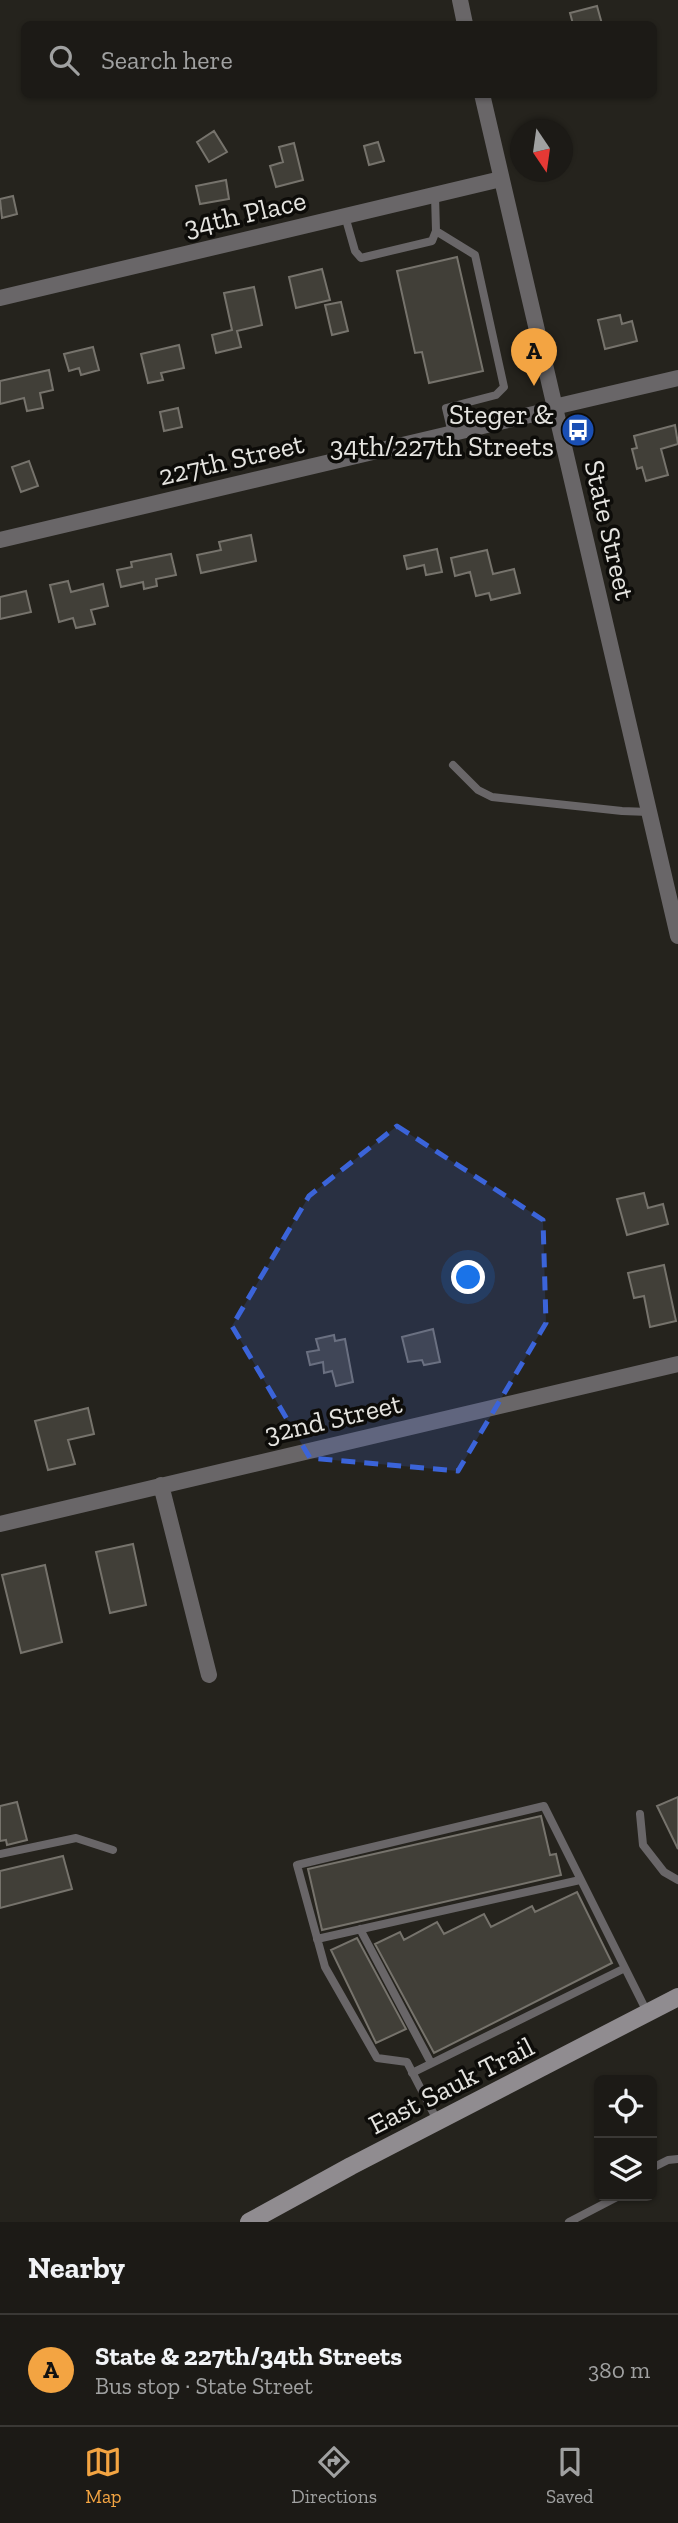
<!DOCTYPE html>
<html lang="en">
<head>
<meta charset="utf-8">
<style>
	:root { --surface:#1c1a16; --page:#25231f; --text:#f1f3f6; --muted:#a0a1a1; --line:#3a3835; --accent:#f3a442 }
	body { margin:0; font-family:"Zilla Slab",serif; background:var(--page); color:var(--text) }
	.controls { position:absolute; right:21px; bottom:21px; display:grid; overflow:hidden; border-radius:10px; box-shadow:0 2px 5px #0004 }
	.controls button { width:63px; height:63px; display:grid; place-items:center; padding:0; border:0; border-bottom:2px solid var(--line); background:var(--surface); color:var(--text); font:35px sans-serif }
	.compass { position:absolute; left:510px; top:119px; width:63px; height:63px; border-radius:50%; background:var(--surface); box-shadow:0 2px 5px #0004; rotate:167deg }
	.you { position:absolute; left:469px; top:1278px; width:24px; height:24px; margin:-18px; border:5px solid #fff; border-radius:50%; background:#1a73e8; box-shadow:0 0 0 10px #1a73e833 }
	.badge { display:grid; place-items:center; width:46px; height:46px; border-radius:50%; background:var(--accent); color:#111; font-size:23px; font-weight:700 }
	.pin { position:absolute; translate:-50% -58px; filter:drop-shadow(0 2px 4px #0008) }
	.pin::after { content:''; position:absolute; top:37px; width:24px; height:21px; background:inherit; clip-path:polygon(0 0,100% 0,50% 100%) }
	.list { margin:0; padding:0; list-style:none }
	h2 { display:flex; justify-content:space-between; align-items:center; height:91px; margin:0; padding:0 28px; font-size:30px }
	h2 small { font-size:23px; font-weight:400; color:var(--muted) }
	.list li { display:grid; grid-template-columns:46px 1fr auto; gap:21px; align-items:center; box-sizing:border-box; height:112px; padding:0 28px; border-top:2px solid var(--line) }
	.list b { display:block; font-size:26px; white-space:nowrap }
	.list p { margin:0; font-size:23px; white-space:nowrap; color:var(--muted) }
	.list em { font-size:23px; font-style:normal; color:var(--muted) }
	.icon { flex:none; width:38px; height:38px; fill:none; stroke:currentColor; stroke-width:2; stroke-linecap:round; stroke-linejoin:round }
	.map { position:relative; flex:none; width:678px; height:2222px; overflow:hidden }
	.search { position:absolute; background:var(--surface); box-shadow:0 2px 5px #0004; left:21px; right:21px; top:21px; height:77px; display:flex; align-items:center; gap:18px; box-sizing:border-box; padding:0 24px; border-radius:10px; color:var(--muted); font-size:26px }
	.sheet { height:203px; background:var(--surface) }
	nav { display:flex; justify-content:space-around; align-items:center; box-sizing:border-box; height:98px; border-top:2px solid var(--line); background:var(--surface); font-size:19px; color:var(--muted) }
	nav a { display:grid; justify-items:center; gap:4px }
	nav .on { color:var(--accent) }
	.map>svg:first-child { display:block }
</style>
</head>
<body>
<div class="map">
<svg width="678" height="2222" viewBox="0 0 678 2222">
	<rect width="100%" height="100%" fill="#25231d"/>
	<!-- building -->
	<path fill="#413f38" stroke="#76736c" stroke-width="2" d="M597,6L602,24H573L570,13Z
		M214,131L227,152L209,162L197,142Z
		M378,142L384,161L369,165L364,146Z
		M294,143L303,180L276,187L270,166L283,162L279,147Z
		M226,180L229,199L200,204L196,186Z
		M13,196L17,214L2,218L0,199Z
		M457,257L483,371L429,383L422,352L415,353L397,271Z
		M322,269L330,300L296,308L289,277Z
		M254,287L262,325L237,331L241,347L216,353L212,335L232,330L224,293Z
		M341,302L348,331L332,335L325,305Z
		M620,315L622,324L632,321L637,341L605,349L598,320Z
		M179,345L184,368L161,373L163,380L148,383L141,354Z
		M93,347L99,370L81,375L79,368L69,371L64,354Z
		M49,370L53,390L40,393L43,408L27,411L24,398L0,404V381Z
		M178,408L182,427L164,431L160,412Z
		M675,425L678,444L661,449L668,475L646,481L642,467L637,469L632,449L637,448L634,436Z
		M29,461L38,486L21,492L12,467Z
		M251,535L256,561L201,573L197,555L221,550L219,542Z
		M437,549L442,572L426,575L424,565L407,569L404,556Z
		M487,550L493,574L514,569L520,593L491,600L489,593L476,596L470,572L455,576L451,558Z
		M171,554L176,575L156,579L157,586L144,589L143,582L121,587L117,570L132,567L131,562Z
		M68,581L71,592L103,584L108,606L91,610L95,624L76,628L73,618L59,622L50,585Z
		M26,591L31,612L0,619V597Z
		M644,1193L648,1208L663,1204L668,1224L627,1235L617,1199Z
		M664,1265L676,1321L650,1327L644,1296L634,1298L628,1273Z
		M433,1329L440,1362L424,1365L422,1360L408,1362L402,1337Z
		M334,1335L335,1341L345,1339L353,1382L336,1386L332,1371L324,1373L323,1362L310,1365L307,1352L319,1350L316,1339Z
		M88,1408L94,1434L68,1440L75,1464L48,1470L35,1421Z
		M133,1544L146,1605L110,1613L96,1552Z
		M45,1565L62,1642L21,1653L2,1575Z
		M678,1797V1849L657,1806Z
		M17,1802L27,1840L7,1845L6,1840L0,1841V1806Z
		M541,1816L550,1855L556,1854L561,1875L322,1930L308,1869Z
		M63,1856L72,1889L0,1908V1871Z
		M577,1892L612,1963L434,2053L375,1944L400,1932L404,1940L437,1922L444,1934L484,1914L491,1927L532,1906L535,1912Z
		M357,1938L406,2029L376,2043L331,1950Z"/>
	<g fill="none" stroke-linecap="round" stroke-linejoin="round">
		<!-- lane -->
		<path stroke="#696668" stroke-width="8" d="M345,216L355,251L361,258L432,241L436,231L435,195
			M436,231L475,255L504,387L496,395L446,408L452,433
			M453,765L478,790L492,797L622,811L649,812
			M640,1814L643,1845L664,1872L678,1880
			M0,1854L76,1838L113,1850
			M360,1929L431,2063
			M317,1939L580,1880
			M412,2073L625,1968
			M438,2122L407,2062L377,2058L325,1967L297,1865L544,1806L647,2012
			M652,2168L668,2160L678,2159
			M569,2222L619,2196"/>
		<!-- street -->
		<path stroke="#696668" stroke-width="16" d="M460,0L465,24
			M482,94L678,936
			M0,298L501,179
			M554,407L678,378
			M0,540L555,409
			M161,1485L209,1675
			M0,1524L678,1364"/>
		<!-- secondary -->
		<path stroke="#908c90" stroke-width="18" d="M249,2222L351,2166L678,1997"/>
	</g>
	<!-- marked area -->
	<path fill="#3b64d9" fill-opacity="0.2" stroke="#3b64d9" stroke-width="5" stroke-dasharray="14 9" stroke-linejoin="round" d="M397,1126L543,1220L546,1323L458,1471L310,1458L232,1326L309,1196Z"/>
	<!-- icons -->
	<defs>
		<symbol id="bus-disc" viewBox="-11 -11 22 22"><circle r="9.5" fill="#1a4fb4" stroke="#0d0c09"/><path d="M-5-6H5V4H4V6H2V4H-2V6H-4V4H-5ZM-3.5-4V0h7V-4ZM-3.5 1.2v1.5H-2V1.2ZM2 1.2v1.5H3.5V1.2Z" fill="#fff"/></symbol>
	</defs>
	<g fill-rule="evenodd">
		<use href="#bus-disc" x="559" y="411" width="38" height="38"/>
	</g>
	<g text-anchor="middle" stroke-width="7" stroke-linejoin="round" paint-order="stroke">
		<!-- street labels -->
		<g font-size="28" fill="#e5e4e0" stroke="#0d0c09">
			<text transform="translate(245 213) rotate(-13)" y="10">34th Place</text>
			<text transform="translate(231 459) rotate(-13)" y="10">227th Street</text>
			<text transform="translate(610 530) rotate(77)" y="10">State Street</text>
			<text transform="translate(333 1418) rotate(-13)" y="10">32nd Street</text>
			<text transform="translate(451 2085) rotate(-27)" y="10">East Sauk Trail</text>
		</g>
		<!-- poi labels -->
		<g font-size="28" fill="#e5e4e0" stroke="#0d0c09" text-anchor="end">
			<text x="554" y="424">Steger &amp;<tspan x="554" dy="32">34th/227th Streets</tspan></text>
		</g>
	</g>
</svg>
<div class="controls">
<button><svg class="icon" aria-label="locate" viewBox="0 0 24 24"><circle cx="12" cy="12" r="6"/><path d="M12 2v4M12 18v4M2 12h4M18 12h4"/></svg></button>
<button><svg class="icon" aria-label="layers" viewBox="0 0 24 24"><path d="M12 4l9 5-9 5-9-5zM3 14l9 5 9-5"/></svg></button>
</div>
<svg class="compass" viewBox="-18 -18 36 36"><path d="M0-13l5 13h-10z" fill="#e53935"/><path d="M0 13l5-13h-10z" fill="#a0a1a1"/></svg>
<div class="you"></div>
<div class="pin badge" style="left:534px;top:386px">A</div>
<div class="search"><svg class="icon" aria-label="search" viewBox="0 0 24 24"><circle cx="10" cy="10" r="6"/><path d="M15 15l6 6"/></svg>Search here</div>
</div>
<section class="sheet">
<h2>Nearby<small></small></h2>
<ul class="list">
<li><span class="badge">A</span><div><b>State &amp; 227th/34th Streets</b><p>Bus stop · State Street</p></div><em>380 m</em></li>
</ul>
</section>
<nav>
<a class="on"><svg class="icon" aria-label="map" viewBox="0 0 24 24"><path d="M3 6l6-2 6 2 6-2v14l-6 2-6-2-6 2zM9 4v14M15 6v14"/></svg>Map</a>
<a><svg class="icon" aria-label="directions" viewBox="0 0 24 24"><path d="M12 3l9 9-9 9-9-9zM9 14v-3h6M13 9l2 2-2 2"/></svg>Directions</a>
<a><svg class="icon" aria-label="saved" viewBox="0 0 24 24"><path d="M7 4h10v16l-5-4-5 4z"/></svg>Saved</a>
</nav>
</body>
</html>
